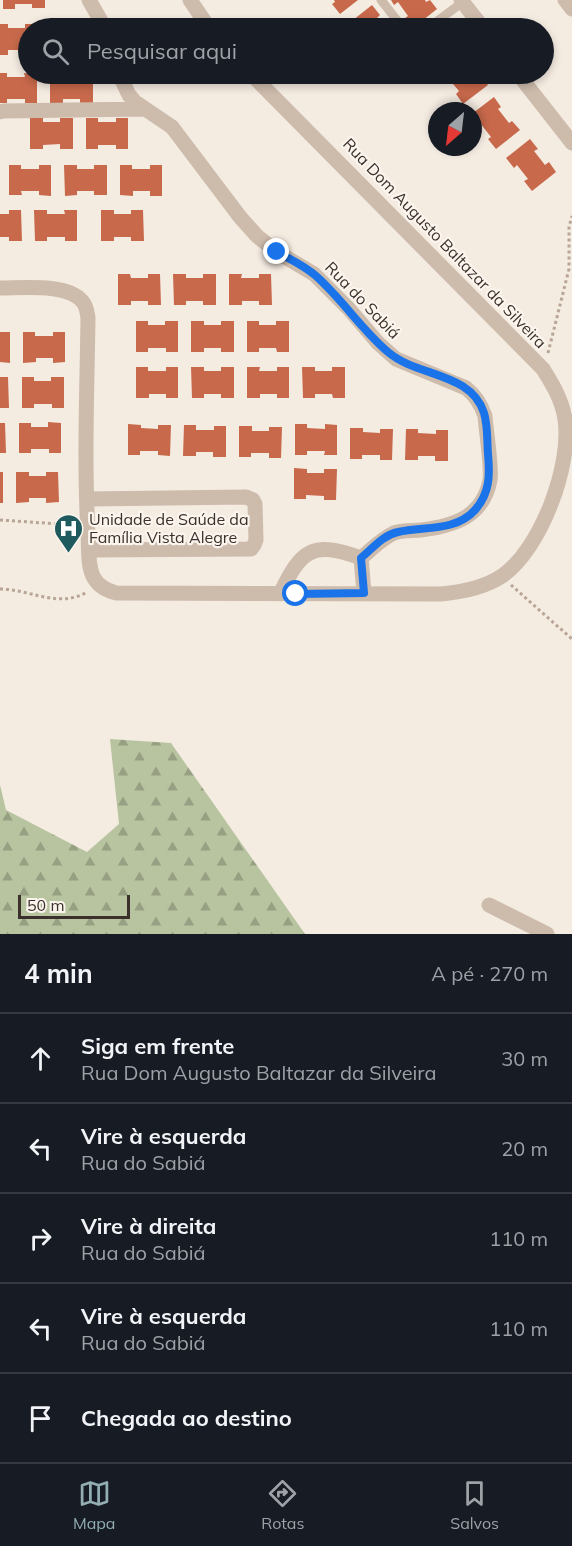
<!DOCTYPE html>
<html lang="pt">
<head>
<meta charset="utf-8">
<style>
	:root { --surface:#171b24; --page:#242831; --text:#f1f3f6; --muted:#9ea1a6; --line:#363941; --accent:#92aeb2 }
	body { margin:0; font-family:Mulish,sans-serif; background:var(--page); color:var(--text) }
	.compass { position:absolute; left:428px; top:102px; width:54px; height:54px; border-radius:50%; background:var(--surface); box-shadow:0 3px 9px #0003; rotate:208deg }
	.scale { position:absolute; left:18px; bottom:15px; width:112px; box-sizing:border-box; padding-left:6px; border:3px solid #3b302b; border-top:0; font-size:16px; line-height:21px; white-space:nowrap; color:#3b302b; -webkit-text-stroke:4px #fbf5ee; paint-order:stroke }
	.stop { position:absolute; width:18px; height:18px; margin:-14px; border:4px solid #1a73e8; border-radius:50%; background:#fff }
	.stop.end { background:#1a73e8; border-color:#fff; box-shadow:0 2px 6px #0008 }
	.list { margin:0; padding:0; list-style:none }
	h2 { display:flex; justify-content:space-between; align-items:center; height:78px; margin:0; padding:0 24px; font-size:26px }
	h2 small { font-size:20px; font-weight:400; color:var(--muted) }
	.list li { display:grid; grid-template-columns:39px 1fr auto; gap:18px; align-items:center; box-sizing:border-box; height:90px; padding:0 24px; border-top:2px solid var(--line) }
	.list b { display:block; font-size:22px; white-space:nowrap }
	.list p { margin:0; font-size:20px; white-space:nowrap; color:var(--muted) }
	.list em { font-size:20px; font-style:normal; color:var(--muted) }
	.icon { flex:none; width:33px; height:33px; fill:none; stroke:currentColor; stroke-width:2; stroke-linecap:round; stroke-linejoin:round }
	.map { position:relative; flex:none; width:572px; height:934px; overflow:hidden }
	.search { position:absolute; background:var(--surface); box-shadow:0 3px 9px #0003; left:18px; right:18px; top:18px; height:66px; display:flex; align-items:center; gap:15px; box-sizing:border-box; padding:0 21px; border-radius:33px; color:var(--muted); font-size:22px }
	.sheet { height:528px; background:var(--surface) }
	nav { display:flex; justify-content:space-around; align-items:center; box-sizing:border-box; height:84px; border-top:2px solid var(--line); background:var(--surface); font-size:16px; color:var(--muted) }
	nav a { display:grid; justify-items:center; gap:3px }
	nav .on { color:var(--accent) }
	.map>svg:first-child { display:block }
</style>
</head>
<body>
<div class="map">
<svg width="572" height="934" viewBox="0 0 572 934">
	<defs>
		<pattern id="forest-firs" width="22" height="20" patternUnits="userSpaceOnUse" patternTransform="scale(1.5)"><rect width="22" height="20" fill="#b8c4a0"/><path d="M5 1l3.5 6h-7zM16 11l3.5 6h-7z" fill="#97a083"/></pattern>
	</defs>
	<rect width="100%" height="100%" fill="#f4ebe1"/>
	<!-- forest -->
	<path fill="url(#forest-firs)" d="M110,739L171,743L305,934H0V785L6,810L87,852L119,824Z"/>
	<!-- building -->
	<path fill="#c8694b" d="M3,0H45V8H32V4H15V9H3Z
		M334,0H358L340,14L332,4L335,2Z
		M391,0H425L426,2L430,0L437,9L413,28L405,18L408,16L398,2L394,5Z
		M372,5L380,15L377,18L385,28H351L348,24Z
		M0,24H8V28H25V24H37V28H28V55H25V50H8V55H0Z
		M50,24H63V28H50Z
		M80,24H93V28H80Z
		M0,73H7V77H25L24,73L37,74V103H25V99H7V103H0Z
		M50,74H63V77H80V74H93V103H80V99H63V103H50Z
		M440,74H473L477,78L480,75L488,85L463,104L456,94L459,91L448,78L445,80Z
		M494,97L501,107L498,109L509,123L512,121L520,130L496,149L488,139L491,137L480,123L477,126L473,121V113Z
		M30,118H43V122H60V118H73V149H60V144L43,145V149H30Z
		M86,118H98V122H116V118H128V149H116V145H98V149H86Z
		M530,139L538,149L534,151L545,165L549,162L556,172L532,191L524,181L528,179L517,165L514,168L506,158Z
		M9,165H21V169H39V165H51V196L39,195V191H21L22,195H9Z
		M64,165H77V169H94V165H107V195H94V191H77V195L65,196Z
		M120,165H132V169H150V165H162V196H150V191H133V196L120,195Z
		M9,210H21L22,241H9V237H0V214H9Z
		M34,210H47V214H65L64,210H77V241H65V237H47V241H35Z
		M101,210H114V214H131V210H143L144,241H131V237H114V241H101Z
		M118,274H130L131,278H148V274H160L161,305H148V301H131V305H118Z
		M173,274H186V278H203V274H216V305H203V301H186V305H174Z
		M229,274H242L241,278H259V274H271L272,305H259V301H242V305H229Z
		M136,321H148V325H165V321H178V352H166V348H148V352H136Z
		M191,321H204V325H221V321H234V352H221V348H204V352H191Z
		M247,321H259V325H276V321H289V352H277L276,348H259V352H247Z
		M0,332H10V363L0,362Z
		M23,332H35V336H53V332H65V362L53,363V358H36V362L23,363Z
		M136,367H148V371H166V367H178V398H166V394H149V398H136Z
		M191,367H204V371H221V367H234V398H221V394H204V398H192Z
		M247,367H260L259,371H277V367H289V398H277V394H260V398H247Z
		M302,367H315V371H332V367H345V398H333L332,394H315V398H303Z
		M0,377H8L9,408H0Z
		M22,377H34V381H51V377H64V408H52V404H34V408H22Z
		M48,422L61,423V453H49V449H31V453H19V423H31V427H48Z
		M0,423H5L6,453H0Z
		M128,424L141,425V428L158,429V425H171L170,456L158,455V451H140V455H128Z
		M295,424H307V428L325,429V424L337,425V455H324L325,451H307V455H295Z
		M184,425H196V430H214V426H226V457H213V452H196V456H183Z
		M239,426H252V431H269V427H282L281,458H269V453H251V457H239Z
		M350,428H363V432L380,433V429H393L392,460H380V455H362V459H350Z
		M406,429H418V433L436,434V430H448V461H435V456H418V460H405Z
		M294,468L307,469V473H324V469H337L336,500H324V496L306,495V499H294Z
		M0,472H3V503H0Z
		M16,472H29V476H46V472H58L59,502L46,503V498H29V502L16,503Z"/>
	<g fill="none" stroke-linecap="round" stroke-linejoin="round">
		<!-- path -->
		<path stroke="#b9a596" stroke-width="3" stroke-dasharray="3 3" stroke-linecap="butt" d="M548,353L569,269V227L572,216
			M0,520L74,525
			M511,585L572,639
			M0,589C30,589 58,609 87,592"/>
		<!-- service -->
		<path stroke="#cdbbac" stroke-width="9" d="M381,0L403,28
			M428,28L463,2"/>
		<!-- minor -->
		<path stroke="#cdbbac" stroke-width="15" d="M89,0L105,28
			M190,0L209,28
			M119,74L129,95L135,102L172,127L240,217L257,236L277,252L314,274L349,309L378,343L396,359L466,388C476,396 481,404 485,416C486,431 492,467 490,480C483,517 454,526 421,530C413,531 402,530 394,533C381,539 372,549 361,558L364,593
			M0,112L3,111L144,109
			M0,288C22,288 67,283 82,301C87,306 87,312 88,318C87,390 84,462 88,533C89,547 87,566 94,578C99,587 107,590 116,593L441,594C463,592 484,588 502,576C541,549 572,465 565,419C562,400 553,385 543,369L251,74
			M87,499L246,497L253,500L255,504L256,540L254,545L251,549L89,550
			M280,594C301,550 312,540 361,558
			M489,905L547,934"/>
		<!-- tertiary -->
		<path stroke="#cdbbac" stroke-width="15" d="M461,0L483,28
			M565,0L572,9
			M518,74L572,143"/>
	</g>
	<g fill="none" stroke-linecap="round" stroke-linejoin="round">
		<!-- route -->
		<path stroke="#1a73e8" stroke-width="8" d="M277,252C290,259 305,266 316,276C342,299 361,329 388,352C417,377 471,372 484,413C488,426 487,441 488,454C490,475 490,493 475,510C455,532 424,526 398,532C383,535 373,548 361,558L364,593L296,594"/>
	</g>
	<!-- icons -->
	<defs>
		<symbol id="hospital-pin" viewBox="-11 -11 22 30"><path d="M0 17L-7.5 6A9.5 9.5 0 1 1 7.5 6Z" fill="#1f5a5e" stroke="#fbf5ee"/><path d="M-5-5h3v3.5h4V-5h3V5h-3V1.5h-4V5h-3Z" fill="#fff"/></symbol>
	</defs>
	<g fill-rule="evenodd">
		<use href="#hospital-pin" x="52" y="512" width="33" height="45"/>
	</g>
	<g text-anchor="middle" stroke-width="4.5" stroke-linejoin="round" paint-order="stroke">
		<!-- street labels -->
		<g font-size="16" fill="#3b302b" stroke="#fbf5ee">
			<text transform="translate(445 243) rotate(46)" y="6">Rua Dom Augusto Baltazar da Silveira</text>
			<text transform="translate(363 300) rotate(46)" y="6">Rua do Sabiá</text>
		</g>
		<!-- poi labels -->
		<g font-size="16" fill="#3b302b" stroke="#fbf5ee" text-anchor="start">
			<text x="89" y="525">Unidade de Saúde da<tspan x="89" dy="18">Família Vista Alegre</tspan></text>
		</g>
	</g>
</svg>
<svg class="compass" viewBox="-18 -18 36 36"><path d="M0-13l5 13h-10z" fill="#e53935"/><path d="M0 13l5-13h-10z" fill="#9ea1a6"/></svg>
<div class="scale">50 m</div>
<div class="stop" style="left:296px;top:594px"></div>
<div class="stop end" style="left:277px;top:252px"></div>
<div class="search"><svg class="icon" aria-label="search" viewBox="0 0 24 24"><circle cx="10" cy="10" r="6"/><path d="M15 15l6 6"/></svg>Pesquisar aqui</div>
</div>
<section class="sheet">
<h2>4 min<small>A pé · 270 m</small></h2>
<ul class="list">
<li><svg class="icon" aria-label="ahead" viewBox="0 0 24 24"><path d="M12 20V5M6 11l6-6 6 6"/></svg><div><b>Siga em frente</b><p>Rua Dom Augusto Baltazar da Silveira</p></div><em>30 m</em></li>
<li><svg class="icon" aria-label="left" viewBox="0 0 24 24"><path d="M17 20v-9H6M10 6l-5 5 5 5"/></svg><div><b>Vire à esquerda</b><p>Rua do Sabiá</p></div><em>20 m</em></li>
<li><svg class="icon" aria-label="right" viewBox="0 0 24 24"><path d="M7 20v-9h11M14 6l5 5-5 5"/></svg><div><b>Vire à direita</b><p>Rua do Sabiá</p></div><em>110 m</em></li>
<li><svg class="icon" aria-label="left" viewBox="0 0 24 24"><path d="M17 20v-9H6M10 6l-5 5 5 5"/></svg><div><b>Vire à esquerda</b><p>Rua do Sabiá</p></div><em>110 m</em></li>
<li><svg class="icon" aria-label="arrive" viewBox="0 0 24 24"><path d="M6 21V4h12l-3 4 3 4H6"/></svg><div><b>Chegada ao destino</b></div></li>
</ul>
</section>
<nav>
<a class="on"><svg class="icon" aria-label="map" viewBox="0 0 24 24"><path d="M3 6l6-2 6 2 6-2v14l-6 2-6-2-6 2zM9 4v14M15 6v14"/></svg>Mapa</a>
<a><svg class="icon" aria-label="directions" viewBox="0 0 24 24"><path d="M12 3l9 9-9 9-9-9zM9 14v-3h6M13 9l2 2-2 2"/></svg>Rotas</a>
<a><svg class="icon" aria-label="saved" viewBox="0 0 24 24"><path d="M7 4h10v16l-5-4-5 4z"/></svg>Salvos</a>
</nav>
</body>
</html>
